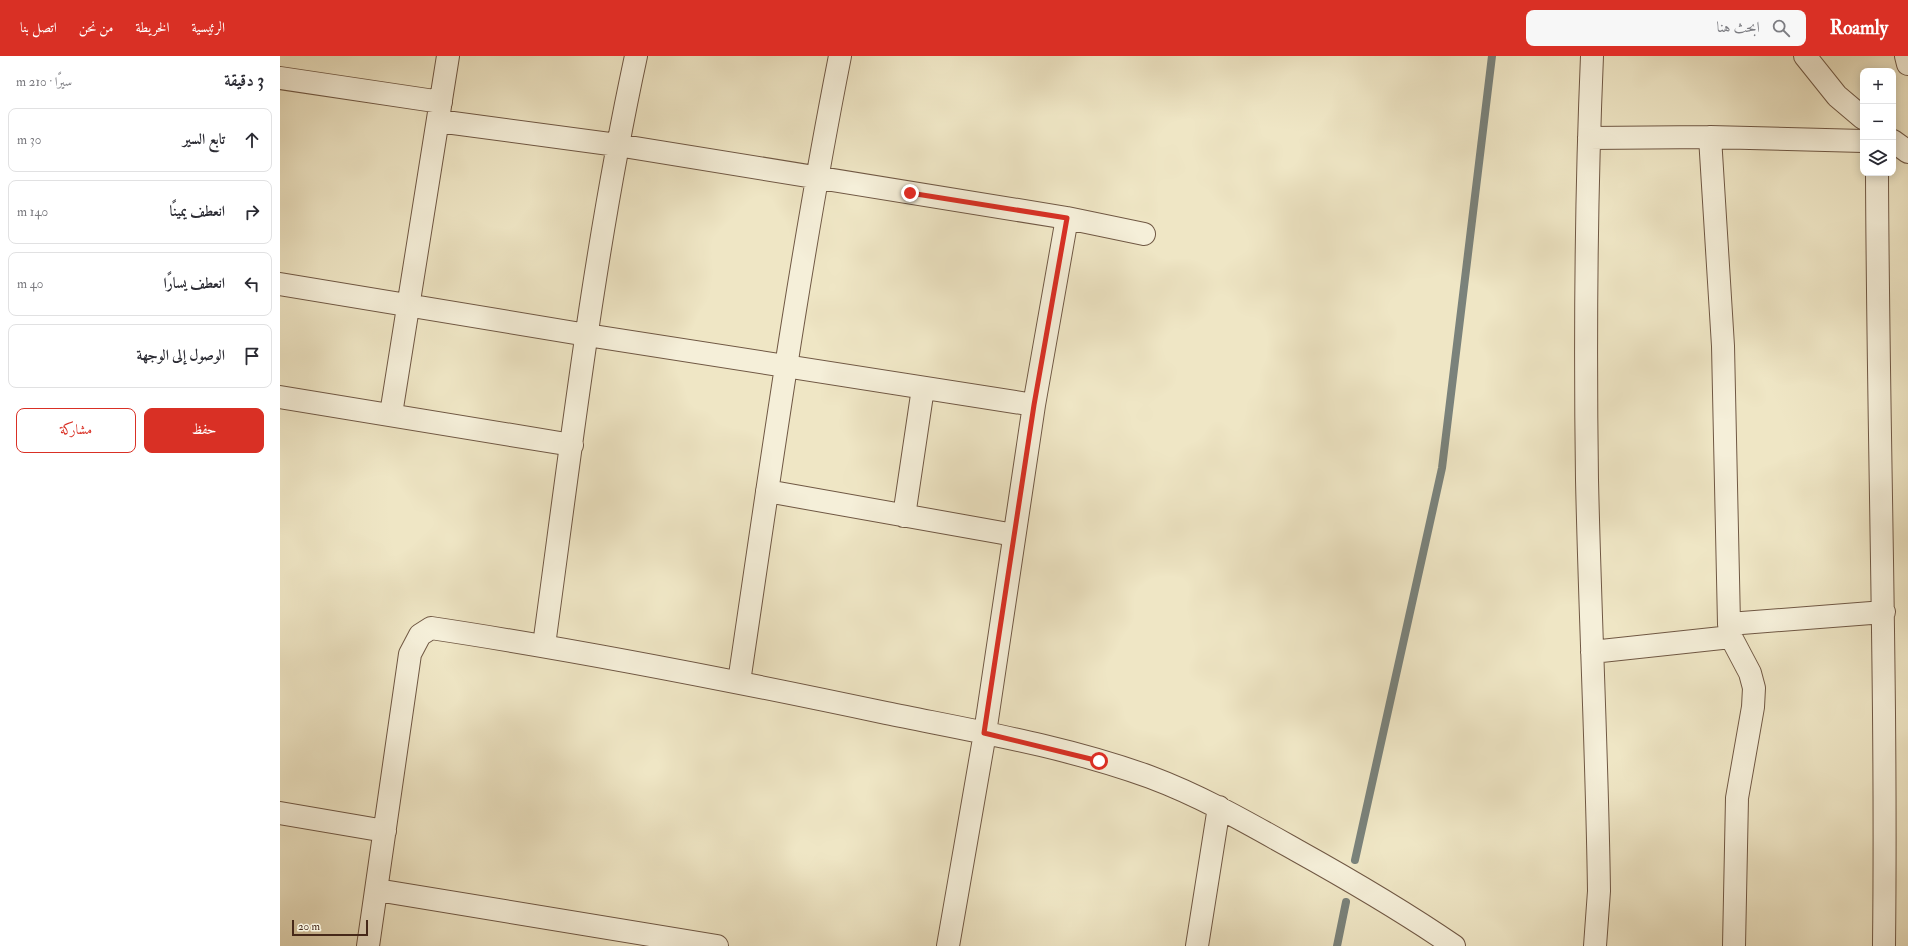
<!DOCTYPE html>
<html lang="ar">
<head>
<meta charset="utf-8">
<style>
	:root { --surface:#fff; --page:#f7f7f7; --text:#2b2b33; --muted:#7c7c81; --line:#e1e1e2; --accent:#d93025 }
	body { margin:0; font-family:"IM FELL Double Pica",Amiri,serif; background:var(--page); color:var(--text); direction:rtl }
	.controls { position:absolute; right:12px; top:12px; display:grid; overflow:hidden; border-radius:8px; box-shadow:0 2px 10px #0003 }
	.controls button { width:36px; height:36px; display:grid; place-items:center; padding:0; border:0; border-bottom:1px solid var(--line); background:var(--surface); color:var(--text); font:20px sans-serif }
	.scale { position:absolute; left:12px; bottom:10px; width:76px; box-sizing:border-box; padding-left:4px; border:2px solid #462819; border-top:0; font-size:11px; line-height:14px; white-space:nowrap; color:#462819; -webkit-text-stroke:3px #f5efd9; paint-order:stroke }
	.stop { position:absolute; width:12px; height:12px; margin:-9px; border:3px solid #d93025; border-radius:50%; background:#fff }
	.stop.end { background:#d93025; border-color:#fff; box-shadow:0 1px 4px #0008 }
	.list { margin:0; padding:0; list-style:none }
	h2 { display:flex; justify-content:space-between; align-items:center; height:52px; margin:0; padding:0 16px; font-size:17px }
	h2 small { font-size:13px; font-weight:400; color:var(--muted) }
	.list li { display:grid; grid-template-columns:26px 1fr auto; gap:12px; align-items:center; box-sizing:border-box; height:64px; margin:0 8px 8px; padding:0 8px; border:1px solid var(--line); border-radius:8px }
	.list b { display:block; font-size:15px; white-space:nowrap }
	.list em { font-size:13px; font-style:normal; color:var(--muted) }
	.actions { display:flex; gap:8px; padding:12px 16px }
	.actions a { flex:1; padding:9px 0; border:1px solid var(--accent); border-radius:8px; text-align:center; font-size:14px; color:var(--accent) }
	.actions .main { background:var(--accent); color:#fff }
	.icon { flex:none; width:22px; height:22px; fill:none; stroke:currentColor; stroke-width:2; stroke-linecap:round; stroke-linejoin:round }
	.map { position:relative; flex:none; width:1628px; height:890px; overflow:hidden; direction:ltr }
	header { display:flex; align-items:center; gap:24px; box-sizing:border-box; height:56px; padding:0 20px; background:var(--accent); color:#fff }
	header strong { font-size:19px }
	nav { display:flex; gap:22px; margin-inline-start:auto; font-size:14px }
	.search { width:280px; height:36px; background:var(--page); display:flex; align-items:center; gap:10px; box-sizing:border-box; padding:0 14px; border-radius:8px; color:var(--muted); font-size:15px }
	main { display:flex }
	aside { flex:1; background:var(--surface) }
	.map>svg:first-child { display:block }
</style>
</head>
<body>
<header>
<strong>Roamly</strong>
<div class="search"><svg class="icon" aria-label="search" viewBox="0 0 24 24"><circle cx="10" cy="10" r="6"/><path d="M15 15l6 6"/></svg>ابحث هنا</div>
<nav><a>الرئيسية</a><a>الخريطة</a><a>من نحن</a><a>اتصل بنا</a></nav>
</header>
<main>
<div class="map">
<svg width="1628" height="890" viewBox="0 0 1628 890">
	<rect width="100%" height="100%" fill="#efe6c5"/>
	<filter id="stains"><feTurbulence type="fractalNoise" baseFrequency=".005" numOctaves="4"/><feColorMatrix values="0 0 0 0 .2 0 0 0 0 .09 0 0 0 0 .02 0 0 0 .5 -.17"/></filter>
	<radialGradient id="worn" r=".72"><stop offset=".6" stop-color="#630" stop-opacity="0"/><stop offset="1" stop-color="#630" stop-opacity=".3"/></radialGradient>
	<g fill="none" stroke-linecap="round" stroke-linejoin="round">
		<!-- stream -->
		<path stroke="#7a827b" stroke-width="8" d="M1075,804L1162,412L1212,0
			M1057,890L1066,846"/>
		<defs>
			<path id="minor" d="M1312,0C1306,141 1305,283 1307,424C1310,561 1317,698 1319,835L1315,890
				M1525,0L1557,40L1583,62
				M1626,0L1628,8
				M0,22L161,46
				M158,65L337,89L787,162L864,178
				M1309,82L1430,81L1583,85
				M1613,85L1628,96
				M1597,117C1598,375 1607,632 1604,890
				M0,228L307,279L754,349
				M0,341L292,389
				M111,358L168,0
				M487,435L734,479
				M624,460L643,332
				M1449,568L1604,556
				M1451,581L1470,617L1474,632L1473,651L1457,742L1454,890
				M264,589C291,392 314,194 356,0
				M1312,596L1451,581L1449,568L1443,290L1430,81
				M459,626C490,417 519,207 560,0
				M0,757L105,775
				M97,834L437,890
				M88,890L130,598L140,579L151,572C304,595 455,625 606,657C694,675 785,690 870,721C921,740 968,767 1016,794C1070,824 1123,855 1174,890
				M668,890L705,677L754,349L787,162
				M917,890L939,751"/>
		</defs>
		<!-- minor casing -->
		<use href="#minor" stroke="#705844" stroke-width="24"/>
		<!-- minor -->
		<use href="#minor" stroke="#f5efd9" stroke-width="22"/>
	</g>
	<g fill="none" stroke-linecap="round" stroke-linejoin="round">
		<!-- route -->
		<path stroke="#d93025" stroke-width="5" d="M630,137L787,162L754,349L704,677L819,705"/>
	</g>
	<rect width="100%" height="100%" filter="url(#stains)"/>
	<rect width="100%" height="100%" fill="url(#worn)"/>
</svg>
<div class="controls">
<button>+</button>
<button>−</button>
<button><svg class="icon" aria-label="layers" viewBox="0 0 24 24"><path d="M12 4l9 5-9 5-9-5zM3 14l9 5 9-5"/></svg></button>
</div>
<div class="scale">20 m</div>
<div class="stop" style="left:819px;top:705px"></div>
<div class="stop end" style="left:630px;top:137px"></div>
</div>
<aside>
<h2>3 دقيقة<small>سيرًا · 210 m</small></h2>
<ul class="list">
<li><svg class="icon" aria-label="ahead" viewBox="0 0 24 24"><path d="M12 20V5M6 11l6-6 6 6"/></svg><div><b>تابع السير</b></div><em>30 m</em></li>
<li><svg class="icon" aria-label="right" viewBox="0 0 24 24"><path d="M7 20v-9h11M14 6l5 5-5 5"/></svg><div><b>انعطف يمينًا</b></div><em>140 m</em></li>
<li><svg class="icon" aria-label="left" viewBox="0 0 24 24"><path d="M17 20v-9H6M10 6l-5 5 5 5"/></svg><div><b>انعطف يسارًا</b></div><em>40 m</em></li>
<li><svg class="icon" aria-label="arrive" viewBox="0 0 24 24"><path d="M6 21V4h12l-3 4 3 4H6"/></svg><div><b>الوصول إلى الوجهة</b></div></li>
</ul>
<div class="actions"><a class="main">حفظ</a><a>مشاركة</a></div>
</aside>
</main>
</body>
</html>
